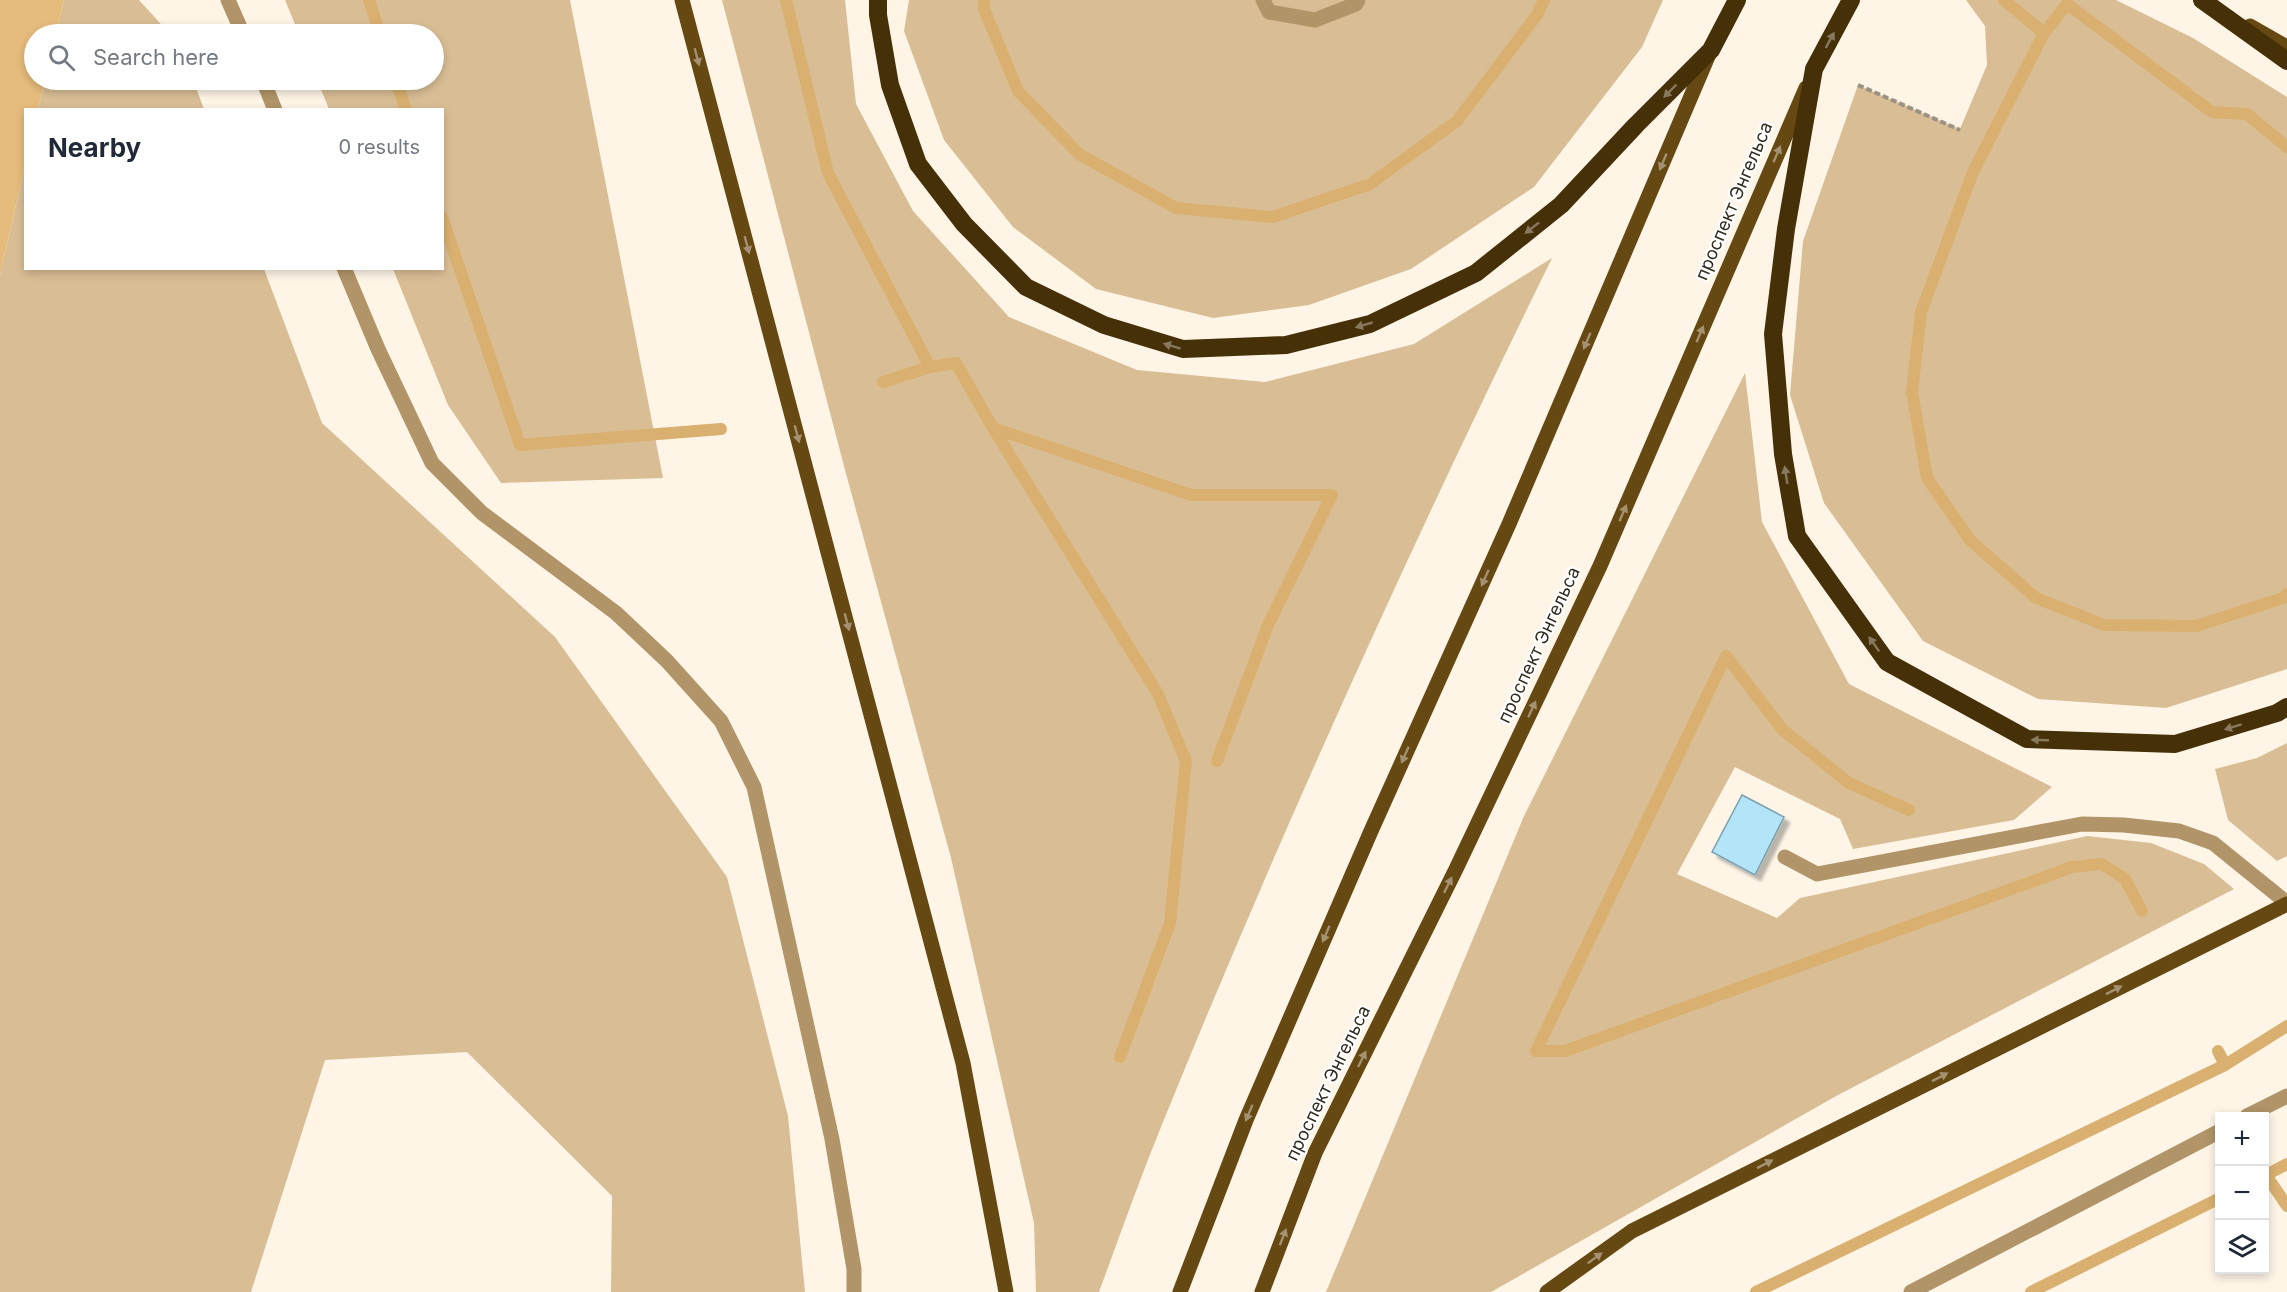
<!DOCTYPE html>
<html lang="en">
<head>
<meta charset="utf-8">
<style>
	:root { --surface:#fff; --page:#f6f6f7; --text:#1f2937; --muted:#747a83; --line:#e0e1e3 }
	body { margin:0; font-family:Inter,sans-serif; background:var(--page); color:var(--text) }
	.controls { position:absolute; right:18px; bottom:18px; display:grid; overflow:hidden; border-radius:0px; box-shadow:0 3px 9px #0003 }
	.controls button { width:54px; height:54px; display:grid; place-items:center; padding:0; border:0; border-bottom:2px solid var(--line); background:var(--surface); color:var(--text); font:30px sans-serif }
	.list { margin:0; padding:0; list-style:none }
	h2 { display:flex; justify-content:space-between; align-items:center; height:78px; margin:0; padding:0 24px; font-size:26px }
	h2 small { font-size:20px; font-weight:400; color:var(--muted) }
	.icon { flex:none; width:33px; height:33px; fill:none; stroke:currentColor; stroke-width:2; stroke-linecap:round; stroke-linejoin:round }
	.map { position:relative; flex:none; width:2287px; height:1292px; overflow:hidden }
	.search { position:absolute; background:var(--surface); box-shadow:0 3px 9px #0003; left:24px; top:24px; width:420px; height:66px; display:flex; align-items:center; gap:15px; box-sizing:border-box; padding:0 21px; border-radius:33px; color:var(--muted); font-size:22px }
	.panel { position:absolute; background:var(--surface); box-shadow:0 3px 9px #0003; left:24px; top:108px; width:420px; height:162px; border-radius:0px }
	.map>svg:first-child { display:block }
</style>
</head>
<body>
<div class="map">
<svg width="2287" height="1292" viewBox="0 0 2287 1292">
	<defs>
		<filter id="shadow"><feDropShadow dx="5.5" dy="5.5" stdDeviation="1.5" flood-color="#0004"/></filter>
	</defs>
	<rect width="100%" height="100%" fill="#fef5e7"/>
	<!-- green -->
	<path fill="#d9be95" d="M64,0H139L170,34H56Z
		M285,0H570L663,478L501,483L448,405L393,269L442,268V110L329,109L317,80H434V34H299Z
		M722,0H845L856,104L913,211L1009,317L1137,370L1265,382L1414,344L1552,258C1413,541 1282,829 1163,1122C1140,1178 1120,1235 1099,1292H1036L1034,1223L951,858L845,470Z
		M909,0H1663L1642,47L1534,187L1411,269L1309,305L1213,318L1096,289L1013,227L944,140L904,31Z
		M1966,0H2116L2193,38L2287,97V669L2166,708L2038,699L1923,641L1824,503L1790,395L1803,241L1858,85L1960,129L1987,65L1985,26Z
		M45,80H193L204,109H38Z
		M25,165L26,268L264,269L322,423L555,637L727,877L788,1116L805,1292H611L612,1196L467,1052L325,1060L251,1292H0V275Z
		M1745,373L1762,522L1849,684L2052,787L2014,820L1853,849L1840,819L1735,767L1677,874L1777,918L1800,898L2087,836L2151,843L2204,864L2234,889L1838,1095L1491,1292H1326L1524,816Z
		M2287,743V856L2277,861L2228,820L2215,769L2257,758Z"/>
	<!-- forest -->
	<path fill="#e6bc7c" d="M0,0H64L56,34H34V80H45L38,109L26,110L25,165L0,275Z"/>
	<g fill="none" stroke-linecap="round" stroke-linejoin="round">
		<!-- stream -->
		<path stroke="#d9b070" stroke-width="12" d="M369,0L380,34
			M786,0L828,173L930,367L956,363L993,428L1158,694L1186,761L1170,923L1120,1057
			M984,0V9L1018,91L1079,154L1176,208L1273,217L1370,184L1457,121L1537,15L1544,0
			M2004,0L2044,33
			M396,80L406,110
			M2287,147L2247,114L2212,112L2067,4L2044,33L1973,172L1921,312L1912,392L1927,478L1970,540L2036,598L2104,625L2196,626L2283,598L2287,594
			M442,217L520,445L721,429
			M883,382L930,367
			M993,428L1191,495H1332L1268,625L1217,761
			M1909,810L1849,783L1783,730L1726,656L1536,1051H1565L2072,867L2102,864L2125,879L2142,911
			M2218,1051L2225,1065L2287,1026
			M2266,1175L2287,1206
			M2264,1176L2287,1164
			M1756,1292L2225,1065
			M2031,1292L2220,1198"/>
	</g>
	<!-- building -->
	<path fill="#b4e4f8" stroke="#79a1b1" stroke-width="1.5" filter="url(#shadow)" d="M1742,795L1784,817L1755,875L1712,852Z"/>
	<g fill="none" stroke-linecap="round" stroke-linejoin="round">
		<!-- path -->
		<path stroke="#9a9284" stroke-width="4" stroke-dasharray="6 3" stroke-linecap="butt" d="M1858,85L1960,130"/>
		<!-- lane -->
		<path stroke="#b19468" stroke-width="15" d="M1263,0L1269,12L1315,20L1356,4L1358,0
			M1785,857L1817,874L2082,824L2124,825L2179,831L2213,843L2287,903
			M2247,1116L2287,1096
			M1911,1292L2220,1131"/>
		<!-- street -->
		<path stroke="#b19468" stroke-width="15" d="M228,0L243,34
			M263,80L275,110
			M344,268L378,349L432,463L482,513L616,613L667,661L721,721L754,787L832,1139L854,1269V1292"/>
		<!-- primary -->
		<path stroke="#664812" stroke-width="15" d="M682,0L963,1063L1006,1292
			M2250,26L2287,47
			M1180,1292L1246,1120L1371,831L1509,524L1709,54
			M1262,1292L1315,1153L1456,869L1600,566L1806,88
			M1547,1292L1632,1231L2287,904"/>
		<!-- highway -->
		<path stroke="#463008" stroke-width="18" d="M878,0V15L890,85L918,164L964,224L1026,287L1104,325L1183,349L1286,345L1370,324L1476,273L1561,205L1636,125L1711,50L1737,0
			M1851,0L1814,69L1786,229L1773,334L1783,454L1797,536L1887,662L2027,739L2175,744L2277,713L2287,707
			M2202,0L2287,61"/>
	</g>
	<!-- one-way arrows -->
	<defs><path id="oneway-solid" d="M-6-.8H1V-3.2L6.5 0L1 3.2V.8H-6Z" transform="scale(1.5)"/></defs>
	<g fill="#87785e">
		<use href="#oneway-solid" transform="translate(1830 40) rotate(-62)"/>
		<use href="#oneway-solid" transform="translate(1670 91) rotate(135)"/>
		<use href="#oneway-solid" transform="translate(1532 228) rotate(142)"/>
		<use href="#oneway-solid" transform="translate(1364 325) rotate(164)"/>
		<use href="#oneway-solid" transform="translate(1172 346) rotate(-163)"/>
		<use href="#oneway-solid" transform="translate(1786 475) rotate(-99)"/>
		<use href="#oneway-solid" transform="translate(1874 644) rotate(-125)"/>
		<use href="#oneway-solid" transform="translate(2233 727) rotate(163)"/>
		<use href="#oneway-solid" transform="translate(2040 740) rotate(-178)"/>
	</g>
	<g fill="#a39171">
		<use href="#oneway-solid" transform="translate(697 57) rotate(75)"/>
		<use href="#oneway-solid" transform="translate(1777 154) rotate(-67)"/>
		<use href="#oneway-solid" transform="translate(1663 162) rotate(113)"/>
		<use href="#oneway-solid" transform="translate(747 245) rotate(75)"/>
		<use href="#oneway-solid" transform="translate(1700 334) rotate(-67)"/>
		<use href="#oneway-solid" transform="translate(1587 341) rotate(113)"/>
		<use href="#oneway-solid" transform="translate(797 434) rotate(75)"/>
		<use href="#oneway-solid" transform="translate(1623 513) rotate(-67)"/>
		<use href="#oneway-solid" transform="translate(1485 578) rotate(114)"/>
		<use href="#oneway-solid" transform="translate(847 622) rotate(75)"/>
		<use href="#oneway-solid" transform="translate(1532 709) rotate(-65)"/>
		<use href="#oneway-solid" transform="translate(1405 755) rotate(114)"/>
		<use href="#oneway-solid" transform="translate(1448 885) rotate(-64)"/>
		<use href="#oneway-solid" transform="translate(1326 934) rotate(113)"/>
		<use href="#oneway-solid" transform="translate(2114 990) rotate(-27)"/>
		<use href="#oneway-solid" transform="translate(1362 1059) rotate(-64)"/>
		<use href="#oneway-solid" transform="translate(1940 1077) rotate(-27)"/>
		<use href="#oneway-solid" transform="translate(1249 1113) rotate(113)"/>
		<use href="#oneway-solid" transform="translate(1765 1164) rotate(-27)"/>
		<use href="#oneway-solid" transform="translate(1283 1237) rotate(-69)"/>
		<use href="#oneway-solid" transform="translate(1595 1258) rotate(-36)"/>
	</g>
	<g text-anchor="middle" stroke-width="4.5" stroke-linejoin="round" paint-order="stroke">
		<!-- street labels -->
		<g font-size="18" fill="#332b1e" stroke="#fff">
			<text transform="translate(1734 201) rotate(-67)" y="6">проспект Энгельса</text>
			<text transform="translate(1539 645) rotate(-65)" y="6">проспект Энгельса</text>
			<text transform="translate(1328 1083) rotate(-64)" y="6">проспект Энгельса</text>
		</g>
	</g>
</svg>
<div class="controls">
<button>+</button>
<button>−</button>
<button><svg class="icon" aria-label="layers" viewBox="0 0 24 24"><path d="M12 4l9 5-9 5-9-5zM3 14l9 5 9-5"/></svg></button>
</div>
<div class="search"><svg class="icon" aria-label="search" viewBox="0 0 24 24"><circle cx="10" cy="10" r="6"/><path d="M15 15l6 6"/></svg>Search here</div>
<section class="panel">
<h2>Nearby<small>0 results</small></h2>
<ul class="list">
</ul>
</section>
</div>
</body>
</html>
